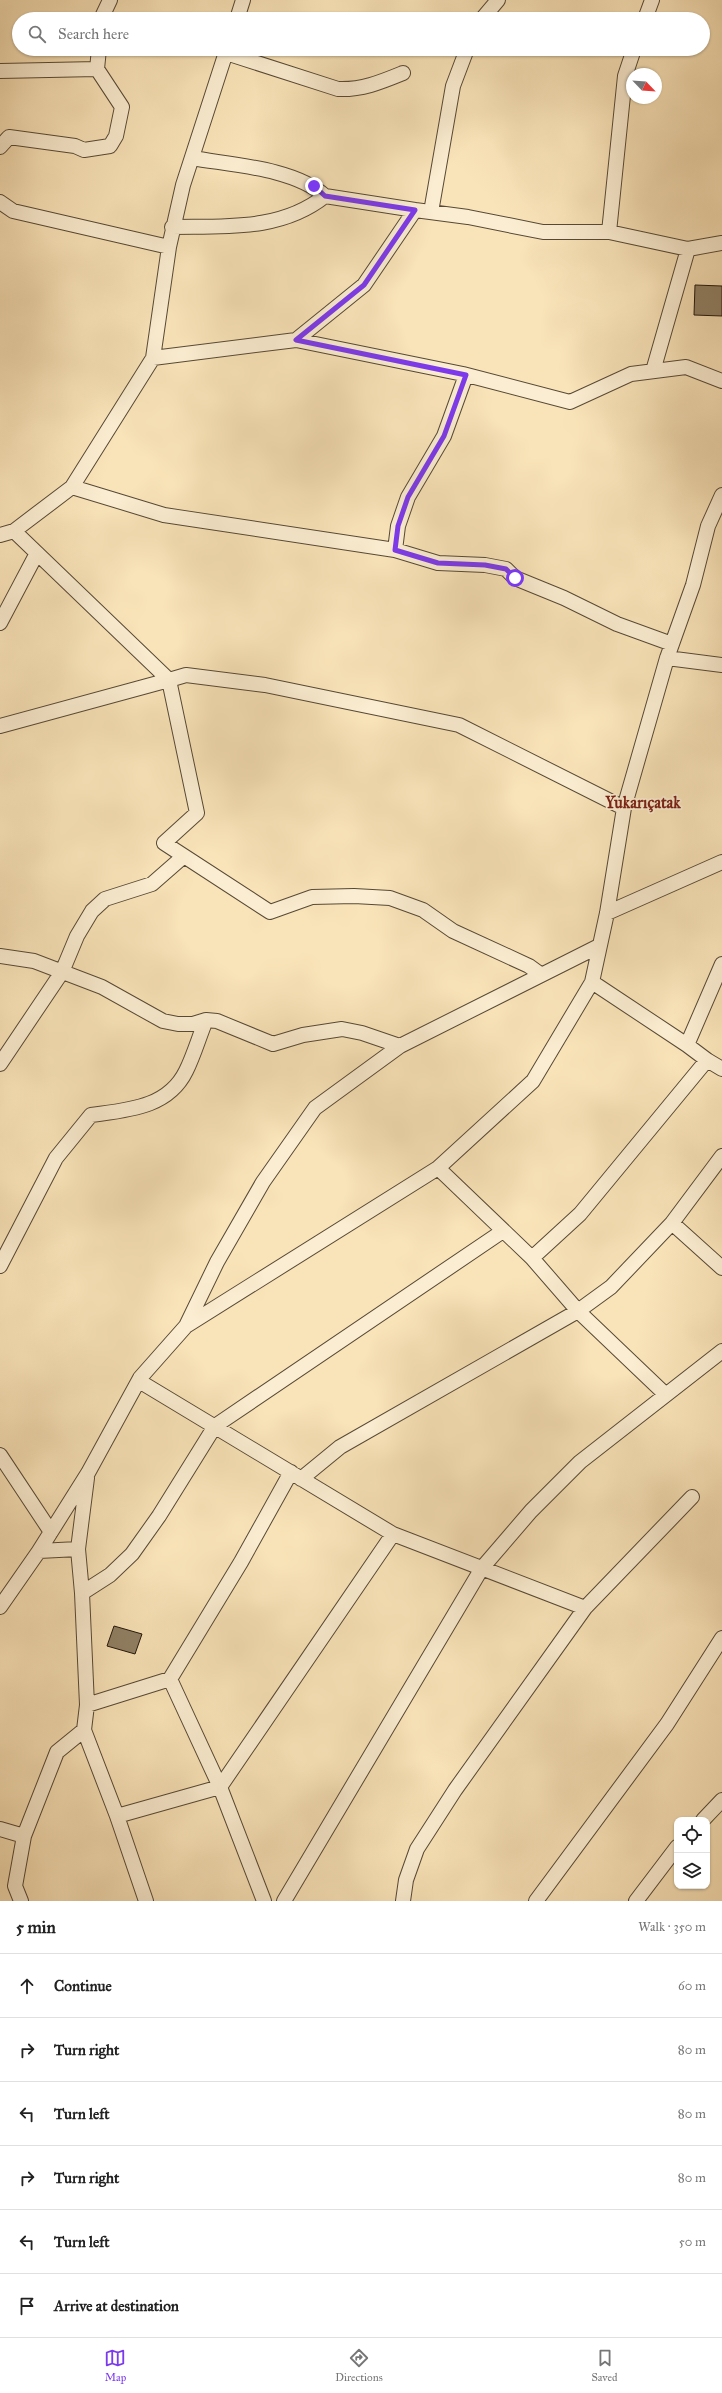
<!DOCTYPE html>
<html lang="en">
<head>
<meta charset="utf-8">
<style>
	:root { --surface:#fff; --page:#f6f6f6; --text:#222; --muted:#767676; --line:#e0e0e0; --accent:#7c3aed }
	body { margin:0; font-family:"IM FELL Great Primer",serif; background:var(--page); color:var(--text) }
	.controls { position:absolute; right:12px; bottom:12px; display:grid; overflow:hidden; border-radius:8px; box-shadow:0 1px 3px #0004 }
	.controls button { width:36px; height:36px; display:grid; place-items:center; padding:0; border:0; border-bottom:1px solid var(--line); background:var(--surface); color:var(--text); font:20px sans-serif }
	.compass { position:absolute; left:626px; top:68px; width:36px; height:36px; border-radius:50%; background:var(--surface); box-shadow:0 1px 3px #0004; rotate:115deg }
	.stop { position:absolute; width:12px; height:12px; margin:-9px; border:3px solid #7c3aed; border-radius:50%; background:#fff }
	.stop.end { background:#7c3aed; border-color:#fff; box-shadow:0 1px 4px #0008 }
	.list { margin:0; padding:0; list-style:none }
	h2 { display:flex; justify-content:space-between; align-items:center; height:52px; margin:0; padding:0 16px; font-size:17px }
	h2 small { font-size:13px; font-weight:400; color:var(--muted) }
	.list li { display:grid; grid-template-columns:26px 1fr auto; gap:12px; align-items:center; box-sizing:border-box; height:64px; padding:0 16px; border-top:1px solid var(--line) }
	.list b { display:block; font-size:15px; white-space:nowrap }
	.list em { font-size:13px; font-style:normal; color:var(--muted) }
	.icon { flex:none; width:22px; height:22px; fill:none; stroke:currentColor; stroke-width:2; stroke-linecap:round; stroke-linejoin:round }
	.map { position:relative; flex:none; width:722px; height:1901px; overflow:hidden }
	.search { position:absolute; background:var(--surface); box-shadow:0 1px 3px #0004; left:12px; right:12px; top:12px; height:44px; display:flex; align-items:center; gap:10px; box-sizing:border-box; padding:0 14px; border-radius:22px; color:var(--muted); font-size:15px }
	.sheet { height:436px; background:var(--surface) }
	nav { display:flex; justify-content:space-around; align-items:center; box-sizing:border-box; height:56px; border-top:1px solid var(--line); background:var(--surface); font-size:11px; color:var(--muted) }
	nav a { display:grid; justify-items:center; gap:2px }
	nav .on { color:var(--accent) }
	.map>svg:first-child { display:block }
</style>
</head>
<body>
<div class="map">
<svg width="722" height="1901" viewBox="0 0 722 1901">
	<rect width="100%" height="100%" fill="#f9e3b8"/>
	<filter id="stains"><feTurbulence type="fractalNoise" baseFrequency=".005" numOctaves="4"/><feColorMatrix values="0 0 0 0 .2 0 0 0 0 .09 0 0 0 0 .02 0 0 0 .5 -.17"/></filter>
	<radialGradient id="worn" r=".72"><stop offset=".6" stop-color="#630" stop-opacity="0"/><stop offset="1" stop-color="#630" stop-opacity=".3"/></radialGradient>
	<!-- building -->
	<path fill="#918165" stroke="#21160b" d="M695,285L722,286V316L694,315Z
		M114,1626L142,1634L135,1654L107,1646Z"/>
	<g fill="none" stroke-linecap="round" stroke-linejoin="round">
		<defs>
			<path id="minor" d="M101,19L110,0
				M237,19L243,0
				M482,19L498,0
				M645,19L652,0
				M226,53L338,89C362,90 381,82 403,73
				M0,71L97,69
				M0,147L9,137L75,146L84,150L110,146L116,136L122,107L97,69L99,49
				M192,158C232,165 294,168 325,196L415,210
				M0,202L13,211L169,247L183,185L227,49
				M431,212L453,86L467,49
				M172,227C226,226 281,231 325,196
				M609,232L625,76L634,49
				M722,243L688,249L609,232H543L468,217L415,210L364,285L296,340L463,374L570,402L631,374L686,367L722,381
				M296,340L153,358L72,487L164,515L395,550L438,563L485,565L506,569L515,578L564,598L617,624L672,644
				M153,358L169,247
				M653,371L688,249
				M0,535L14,531
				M395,550L398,526L408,497L444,436L466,375
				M0,623L37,553
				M667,658L722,665
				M0,726L169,680L14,531L72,487
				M607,913L722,862
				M0,956L34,961L102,987L163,1021L178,1024H193L206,1020L217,1021L273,1044L303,1035L342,1029L362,1033L400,1046
				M540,974L529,966L453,931L423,910L390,898L354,896L312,897L270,912L164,843L197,813L169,680L186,675L265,685L459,725L624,808
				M592,982L687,1045
				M707,1060L687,1045L722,964
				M0,1064L62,972L77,936L92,911L105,899L152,884L184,856
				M438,1168L532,1258L578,1311L665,1394
				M672,1223L722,1268
				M532,1258L580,1214L707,1060L722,1069
				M0,1266L56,1158L91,1115C127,1110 168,1108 186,1071C194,1055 199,1037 206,1020
				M186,1326L217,1262L263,1182L315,1108L400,1046L599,946
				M139,1381L393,1534L585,1608
				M0,1455L51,1532
				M301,1479L340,1447L578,1311L611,1287L672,1223L722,1156
				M39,1551L88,1473L140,1378L186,1326L438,1168L533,1081L592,982L607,913L624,808L667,658L693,585L708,526L722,495
				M82,1593L110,1575L132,1554L159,1516L215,1426L503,1231
				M0,1607L39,1551L78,1549
				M87,1705L170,1679
				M84,1730L117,1816L220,1787L170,1679L241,1562L291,1472
				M117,1816L146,1901
				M703,1820L722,1800
				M0,1829L24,1836
				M21,1901L15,1886L24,1836L57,1752L84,1730L87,1705L82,1593L78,1549L87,1478
				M264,1901L220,1787L393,1534
				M284,1901L482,1568L531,1511L580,1462L722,1351
				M403,1901L406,1880L417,1849L455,1790L585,1608L692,1497
				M536,1901L667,1724L722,1638
				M636,1901L677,1847"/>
		</defs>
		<!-- minor casing -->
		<use href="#minor" stroke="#574936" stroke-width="16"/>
		<!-- minor -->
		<use href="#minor" stroke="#fbedd1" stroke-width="14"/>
	</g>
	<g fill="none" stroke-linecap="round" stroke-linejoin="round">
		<!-- route -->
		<path stroke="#7c3aed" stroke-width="5" d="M314,186L325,196L415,210L364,285L296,340L466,375L444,436L408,497L398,526L395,550L438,563L485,565L506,569L515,578"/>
	</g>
	<g text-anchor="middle" stroke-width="3.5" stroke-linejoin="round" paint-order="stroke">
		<!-- district labels -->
		<g font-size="16" font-weight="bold" fill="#7a1f14" stroke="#fbedd1">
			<text x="643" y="808">Yukarıçatak</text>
		</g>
	</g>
	<rect width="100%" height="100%" filter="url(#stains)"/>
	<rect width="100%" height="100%" fill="url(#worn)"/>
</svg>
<div class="controls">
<button><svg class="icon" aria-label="locate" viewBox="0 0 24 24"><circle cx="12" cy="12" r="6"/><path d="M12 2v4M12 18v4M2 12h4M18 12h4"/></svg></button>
<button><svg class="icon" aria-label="layers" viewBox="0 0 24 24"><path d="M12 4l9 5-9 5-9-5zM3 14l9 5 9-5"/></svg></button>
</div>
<svg class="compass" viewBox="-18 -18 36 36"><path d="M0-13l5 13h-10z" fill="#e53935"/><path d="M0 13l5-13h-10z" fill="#767676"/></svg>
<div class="stop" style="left:515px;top:578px"></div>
<div class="stop end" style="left:314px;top:186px"></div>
<div class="search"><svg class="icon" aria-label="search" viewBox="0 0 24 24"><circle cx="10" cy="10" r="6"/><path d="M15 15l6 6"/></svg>Search here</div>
</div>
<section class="sheet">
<h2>5 min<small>Walk · 350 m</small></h2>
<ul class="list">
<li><svg class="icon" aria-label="ahead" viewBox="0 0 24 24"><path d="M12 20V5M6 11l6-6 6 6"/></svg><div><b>Continue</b></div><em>60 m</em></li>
<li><svg class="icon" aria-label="right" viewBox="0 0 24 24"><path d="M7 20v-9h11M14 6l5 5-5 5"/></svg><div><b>Turn right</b></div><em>80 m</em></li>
<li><svg class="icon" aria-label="left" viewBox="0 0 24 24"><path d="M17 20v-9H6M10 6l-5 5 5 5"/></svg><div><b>Turn left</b></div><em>80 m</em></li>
<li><svg class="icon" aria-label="right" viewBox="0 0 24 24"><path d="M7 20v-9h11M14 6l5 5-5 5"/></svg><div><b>Turn right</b></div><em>80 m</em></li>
<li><svg class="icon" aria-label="left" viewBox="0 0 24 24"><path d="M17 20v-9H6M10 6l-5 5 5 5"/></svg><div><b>Turn left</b></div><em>50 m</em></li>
<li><svg class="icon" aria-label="arrive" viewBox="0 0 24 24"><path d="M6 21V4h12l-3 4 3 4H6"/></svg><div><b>Arrive at destination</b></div></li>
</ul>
</section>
<nav>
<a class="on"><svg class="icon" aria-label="map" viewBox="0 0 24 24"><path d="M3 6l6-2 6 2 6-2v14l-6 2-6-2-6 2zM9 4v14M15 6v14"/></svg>Map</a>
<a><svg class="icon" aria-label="directions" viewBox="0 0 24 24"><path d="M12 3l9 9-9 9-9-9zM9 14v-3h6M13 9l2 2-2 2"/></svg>Directions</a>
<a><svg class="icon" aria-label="saved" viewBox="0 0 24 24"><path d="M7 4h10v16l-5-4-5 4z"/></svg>Saved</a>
</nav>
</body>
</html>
